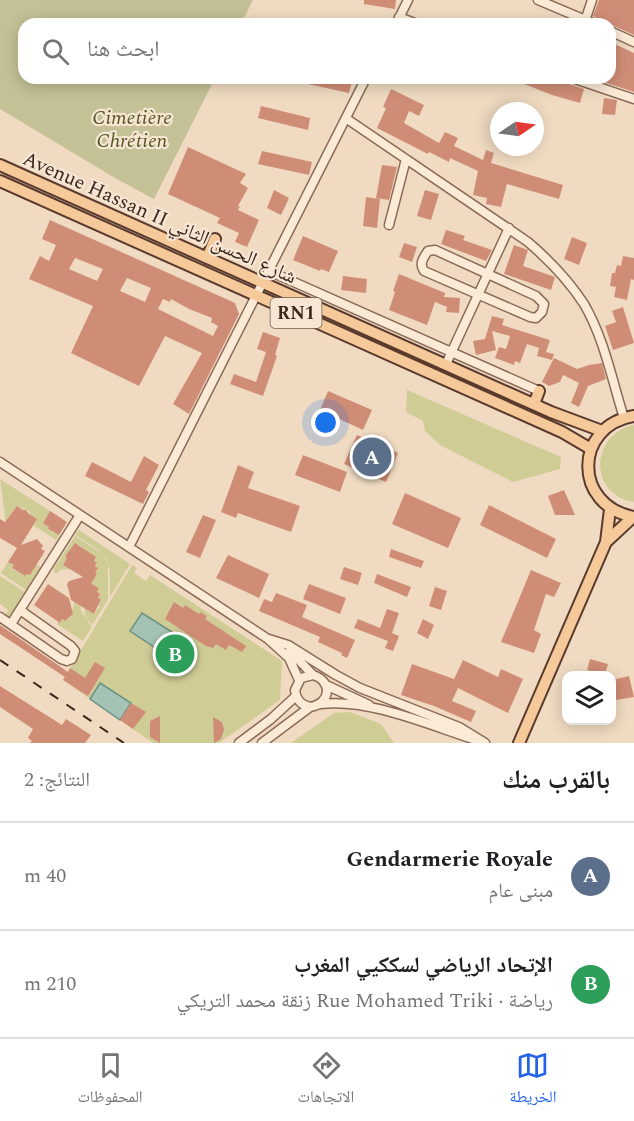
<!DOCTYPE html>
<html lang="ar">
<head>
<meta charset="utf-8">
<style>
	:root { --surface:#fff; --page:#f2f2f2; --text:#202124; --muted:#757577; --line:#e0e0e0; --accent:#2563eb }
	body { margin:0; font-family:Spectral,"Noto Naskh Arabic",serif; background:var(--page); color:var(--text); direction:rtl }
	.controls { position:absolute; right:18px; bottom:18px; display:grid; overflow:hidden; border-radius:12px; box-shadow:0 3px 15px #0003 }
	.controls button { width:54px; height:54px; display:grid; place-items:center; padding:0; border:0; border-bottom:2px solid var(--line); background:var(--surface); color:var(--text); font:30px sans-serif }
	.compass { position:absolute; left:490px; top:102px; width:54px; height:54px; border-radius:50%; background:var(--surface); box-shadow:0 3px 15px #0003; rotate:77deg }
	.you { position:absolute; left:326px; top:423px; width:21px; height:21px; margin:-15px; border:4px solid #fff; border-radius:50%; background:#1a73e8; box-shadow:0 0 0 9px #1a73e833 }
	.badge { display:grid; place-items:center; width:39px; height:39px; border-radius:50%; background:var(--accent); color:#fff; font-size:20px; font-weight:700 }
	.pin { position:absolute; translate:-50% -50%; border:3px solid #fff; box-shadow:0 2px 6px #0006 }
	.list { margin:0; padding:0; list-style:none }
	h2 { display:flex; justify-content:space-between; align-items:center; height:78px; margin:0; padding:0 24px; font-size:26px }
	h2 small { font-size:20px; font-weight:400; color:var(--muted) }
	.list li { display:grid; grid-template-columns:39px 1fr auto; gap:18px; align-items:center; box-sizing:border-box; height:108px; padding:0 24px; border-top:2px solid var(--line) }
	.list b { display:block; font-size:22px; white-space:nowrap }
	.list p { margin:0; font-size:20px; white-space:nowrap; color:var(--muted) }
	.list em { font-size:20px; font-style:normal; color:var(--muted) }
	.icon { flex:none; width:33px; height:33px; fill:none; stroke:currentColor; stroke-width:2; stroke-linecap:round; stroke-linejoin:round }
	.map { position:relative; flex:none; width:634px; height:743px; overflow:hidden; direction:ltr }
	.search { position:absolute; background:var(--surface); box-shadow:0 3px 15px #0003; left:18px; right:18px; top:18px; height:66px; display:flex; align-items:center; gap:15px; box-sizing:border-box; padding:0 21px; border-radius:18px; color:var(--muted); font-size:22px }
	.sheet { height:294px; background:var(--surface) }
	nav { display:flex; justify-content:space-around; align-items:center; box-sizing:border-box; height:84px; border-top:2px solid var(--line); background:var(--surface); font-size:16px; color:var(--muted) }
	nav a { display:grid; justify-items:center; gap:3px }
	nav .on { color:var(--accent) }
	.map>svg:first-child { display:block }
</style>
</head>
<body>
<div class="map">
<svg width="634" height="743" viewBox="0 0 634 743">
	<rect width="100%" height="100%" fill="#f0dbc2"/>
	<!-- green -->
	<path fill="#cfcc96" d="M407,390L561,457L560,469L513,482L440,445L425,431L423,421L406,412Z
		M634,425V502C589,495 589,435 634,425Z
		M0,479L50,511L43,523L50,526L48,530L59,535L56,540L33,525L29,511L17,506L9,516L11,519L6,524Z
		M79,530L130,564L110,597C110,555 111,557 75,535Z
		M75,536L103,554L108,564V600L92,625L86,617L84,608L94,614L100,606L97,605L100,599L98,598L100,594L97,592L99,588L95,586L93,589L87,585L97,575L95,573L97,563L82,552L83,548L75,543L65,556L67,558L63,565L70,570L62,569L56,574L54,572V568Z
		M8,562L14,565L12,569L25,576L27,574L30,575L34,568L33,562L40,567L26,590L1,573Z
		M132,565L137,568L134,573L146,581L150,575L282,661L280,700L219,743H153L63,680Z
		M0,576L25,592L10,616L5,615L8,610L0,604Z
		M74,602L83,603L80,609L92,627L83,641L57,624L62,619L71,617Z
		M350,712L381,724L394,743H291L334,713Z"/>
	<!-- cemetery -->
	<path fill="#c3c195" d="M0,0H253L241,24H24V78H215L154,199L115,178L0,109Z"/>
	<!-- water -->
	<path fill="#a5c3b5" stroke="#6b9282" stroke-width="1.5" d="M142,613L175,634L163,653L130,631Z
		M100,683L131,703L120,720L90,699Z"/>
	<!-- building -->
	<path fill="#d08d76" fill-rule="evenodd" d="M364,0H396L395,9L364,4Z
		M599,0H634V35L610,24H601L600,20L593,16Z
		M610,42L634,53V92L592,78H610Z
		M294,78H338L352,81L349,93L294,81Z
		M509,78H547L554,80V78H566L569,84L584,89L580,103L552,95Z
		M391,89L424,105L419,116L409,111L404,123L439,143L445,132L458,138L454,146L483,160L486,150L494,153L491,163L563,185L559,199L507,184L501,207L486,204L487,198L473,195L478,171L450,158L449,162L429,152L428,154L377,128L386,108L383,107Z
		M604,98L617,100L615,115L602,114Z
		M261,106L310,118L308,130L258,118Z
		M188,147L246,174L240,183L248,188L238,206L240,207L238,210L259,220L247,247L235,242L239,233L217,223L220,218L168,194Z
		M262,151L312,162L309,175L258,164Z
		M382,165L397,167L389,200L376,198Z
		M274,190L289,198L281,215L267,208Z
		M425,190L439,194L431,220L417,216Z
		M366,197L380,199L377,228L363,226Z
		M50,220L235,303L239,314L189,414L173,404L202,353L165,336L139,386L71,353L93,306L29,279L40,256L49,261L56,245L42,239ZM75,258L103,269L97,281L69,269ZM127,278L151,288L145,302L120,291ZM163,299L170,302L171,299L189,309L212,318L211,322L218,326L213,336L158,309Z
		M446,230L465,236L463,240L492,250L486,261L441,244Z
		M303,236L338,251L329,272L321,269L320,271L293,260Z
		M572,237L587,243L579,265L564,259Z
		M404,243L417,247L412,262L399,257Z
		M514,245L528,250L523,266L555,277L551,290L504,274Z
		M623,256L634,258V280L631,279L627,300L614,297L616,287L610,286L612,273H615L617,265L621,266Z
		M399,274L445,293L444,297L460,298L459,313L446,312L447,307L435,302L427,325L389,310L395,292L393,291Z
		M343,276L367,279L366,293L341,290Z
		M623,307L634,343L613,350L605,326L616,322L612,311Z
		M492,316L504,319L502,325L550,340L546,352L554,354L552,360L537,356L539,348L527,344L520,363L515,361L514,365L495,358L499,347L506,349L510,336L492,331L496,350L476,355L473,341L485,339Z
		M263,332L280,338L275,355L277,356L263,396L230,384L234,374L256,382L266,352L257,349Z
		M554,358L577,369L589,365L602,363L606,379L588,386L579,407L571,403L579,383L563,375L560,382L549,386L542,382Z
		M328,391L372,410L363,430L320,410Z
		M357,435L398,453L386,482L344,464Z
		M303,455L347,472L340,492L295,475Z
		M144,456L159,465L146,490L149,492L143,504L85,476L92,462L131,482Z
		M238,465L254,472L248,488L300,506L291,532L238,513L236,518L221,512Z
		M564,490L575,515H555L548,496Z
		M405,493L461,518L448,548L392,524Z
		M489,505L556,539L547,558L480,525Z
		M17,506L23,510H26L29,514L37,519L21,545L37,539L43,546L41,549L45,551L30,575L27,574L25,576L12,568L14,565L8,562L17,548L0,538V519L5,522Z
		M50,511L67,522L59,535L48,529L49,527L43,523Z
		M203,515L216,520L200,558L186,552Z
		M75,543L96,557L94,561L97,563L95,566L98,568L95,573L97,574L91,584L99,588L97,592L100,594L98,598L101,599L94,614L71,600L67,584L69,581L83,577L63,565L67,558L65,556Z
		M391,549L424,561L421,568L389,557Z
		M228,555L269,574L259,598L216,578Z
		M344,567L362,573L358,585L340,579Z
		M531,570L561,583L554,597L546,594L534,630L541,634L534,653L501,642Z
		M377,574L411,587L407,597L374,583Z
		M48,584L69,598L73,614L65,621L62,619L60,623L34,605Z
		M309,584L346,598L340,614L303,599Z
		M435,587L447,591L441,610L429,606Z
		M276,593L307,605L302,617L355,640L347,658L341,655L342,653L318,642L320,637L259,611L264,599L272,602Z
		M174,602L183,608L185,605L199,614L200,612L207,616L205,619L246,646L242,652L229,645L226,650L216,644L213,648L206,646L165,619Z
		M387,609L399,613L392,633L399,636L393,651L385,648L388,641L354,628L358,619L380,628Z
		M423,619L434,625L428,639L417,633Z
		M0,625L68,672L70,668L85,678L95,662L105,668L88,696L63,680L65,677L0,634Z
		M590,659L608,664L605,675L587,670Z
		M463,660L498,677L501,669L523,679L508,713L458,688L452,701L476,711L471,722L434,706L401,695L412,664L454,679Z
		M629,676L634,697L616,700L612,680Z
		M0,686L62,725L66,719L91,735L85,743H30L32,741L28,738L33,729L0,707Z
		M131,703L146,712L133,729L120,720Z
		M160,716V743L150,737V721Z
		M213,717L222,722L224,730L221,739L214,743Z"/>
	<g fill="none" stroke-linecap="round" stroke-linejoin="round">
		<defs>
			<path id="minor" d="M538,0L595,24
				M399,17L417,24
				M396,24L408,0
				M584,24L592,0
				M610,31L634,42
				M572,78L634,99
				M347,119L528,242C549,260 569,281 584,304C604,338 612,380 624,418
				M389,225L406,159
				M435,250L536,296L544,304L542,312L536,318L530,317L424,271C419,264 423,258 428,251Z
				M269,271L539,391
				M446,364L509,228
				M0,462L268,639L289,658L299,680
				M129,547L366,78
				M0,617L61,659L67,661L72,659L75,651L71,646L20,610
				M11,624L80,515
				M269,639L288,645L336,675L360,688L459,727L485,743
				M290,651L313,675
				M326,685L369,705
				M321,704C369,698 431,726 476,740
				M239,743L271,719L296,696
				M262,743L310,707C331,704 333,681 313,675L301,678L295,690C296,699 300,705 310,707"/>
			<path id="major" d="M0,165L551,412L602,431
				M0,181L562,432L591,449
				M207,258L215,239
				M534,404L539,391
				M634,416C573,426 573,506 634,517
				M606,542L633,517
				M519,743L606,542L610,509"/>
		</defs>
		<!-- minor casing -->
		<use href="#minor" stroke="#8b6b58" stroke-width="11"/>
		<!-- major casing -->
		<use href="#major" stroke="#593a2d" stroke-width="14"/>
		<!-- minor -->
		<use href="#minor" stroke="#faead6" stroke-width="8"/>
		<!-- major -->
		<use href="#major" stroke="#f5c999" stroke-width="10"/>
		<!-- rail -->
		<path stroke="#3a271d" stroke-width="2" stroke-dasharray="10 10" stroke-linecap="butt" d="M0,660L124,743"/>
	</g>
	<g text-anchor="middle" stroke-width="4.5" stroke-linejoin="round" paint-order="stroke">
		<!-- shield labels -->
		<rect fill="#f7e6d3" stroke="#736054" stroke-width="1.5" x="270.5" y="298" width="51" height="30" rx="4.5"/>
		<g font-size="18" font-weight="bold" fill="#3a271d">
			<text x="296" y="319">RN1</text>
		</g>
		<!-- park labels -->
		<g font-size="20" font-style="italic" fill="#535823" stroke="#f7e6d3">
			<text x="132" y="124">Cimetière<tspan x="132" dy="23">Chrétien</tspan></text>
		</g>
		<!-- street labels -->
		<g font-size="20" fill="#3a271d" stroke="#f7e6d3">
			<text transform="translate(160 217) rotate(24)" y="7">Avenue Hassan II شارع الحسن الثاني</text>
		</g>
	</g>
</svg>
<div class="controls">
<button><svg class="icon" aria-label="layers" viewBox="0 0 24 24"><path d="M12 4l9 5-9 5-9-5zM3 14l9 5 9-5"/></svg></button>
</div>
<svg class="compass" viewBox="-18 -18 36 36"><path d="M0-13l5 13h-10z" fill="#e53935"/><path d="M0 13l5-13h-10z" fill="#757577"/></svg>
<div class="you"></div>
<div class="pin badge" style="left:372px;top:457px;background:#5c6f8a">A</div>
<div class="pin badge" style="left:175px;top:654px;background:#2e9e5b">B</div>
<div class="search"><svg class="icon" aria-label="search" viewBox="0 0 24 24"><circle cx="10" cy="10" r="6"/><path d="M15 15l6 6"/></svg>ابحث هنا</div>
</div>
<section class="sheet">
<h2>بالقرب منك<small>النتائج: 2</small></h2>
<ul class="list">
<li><span class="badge" style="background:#5c6f8a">A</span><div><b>Gendarmerie Royale</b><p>مبنى عام</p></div><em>40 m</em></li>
<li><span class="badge" style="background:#2e9e5b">B</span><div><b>الإتحاد الرياضي لسككيي المغرب</b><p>رياضة · Rue Mohamed Triki زنقة محمد التريكي</p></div><em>210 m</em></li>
</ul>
</section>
<nav>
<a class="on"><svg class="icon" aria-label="map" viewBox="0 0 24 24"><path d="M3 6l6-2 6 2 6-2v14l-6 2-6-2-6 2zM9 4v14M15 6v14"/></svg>الخريطة</a>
<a><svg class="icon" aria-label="directions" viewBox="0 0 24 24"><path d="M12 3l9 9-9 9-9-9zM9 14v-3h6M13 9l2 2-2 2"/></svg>الاتجاهات</a>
<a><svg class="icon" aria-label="saved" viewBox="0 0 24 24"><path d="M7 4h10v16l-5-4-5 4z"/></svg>المحفوظات</a>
</nav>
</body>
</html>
